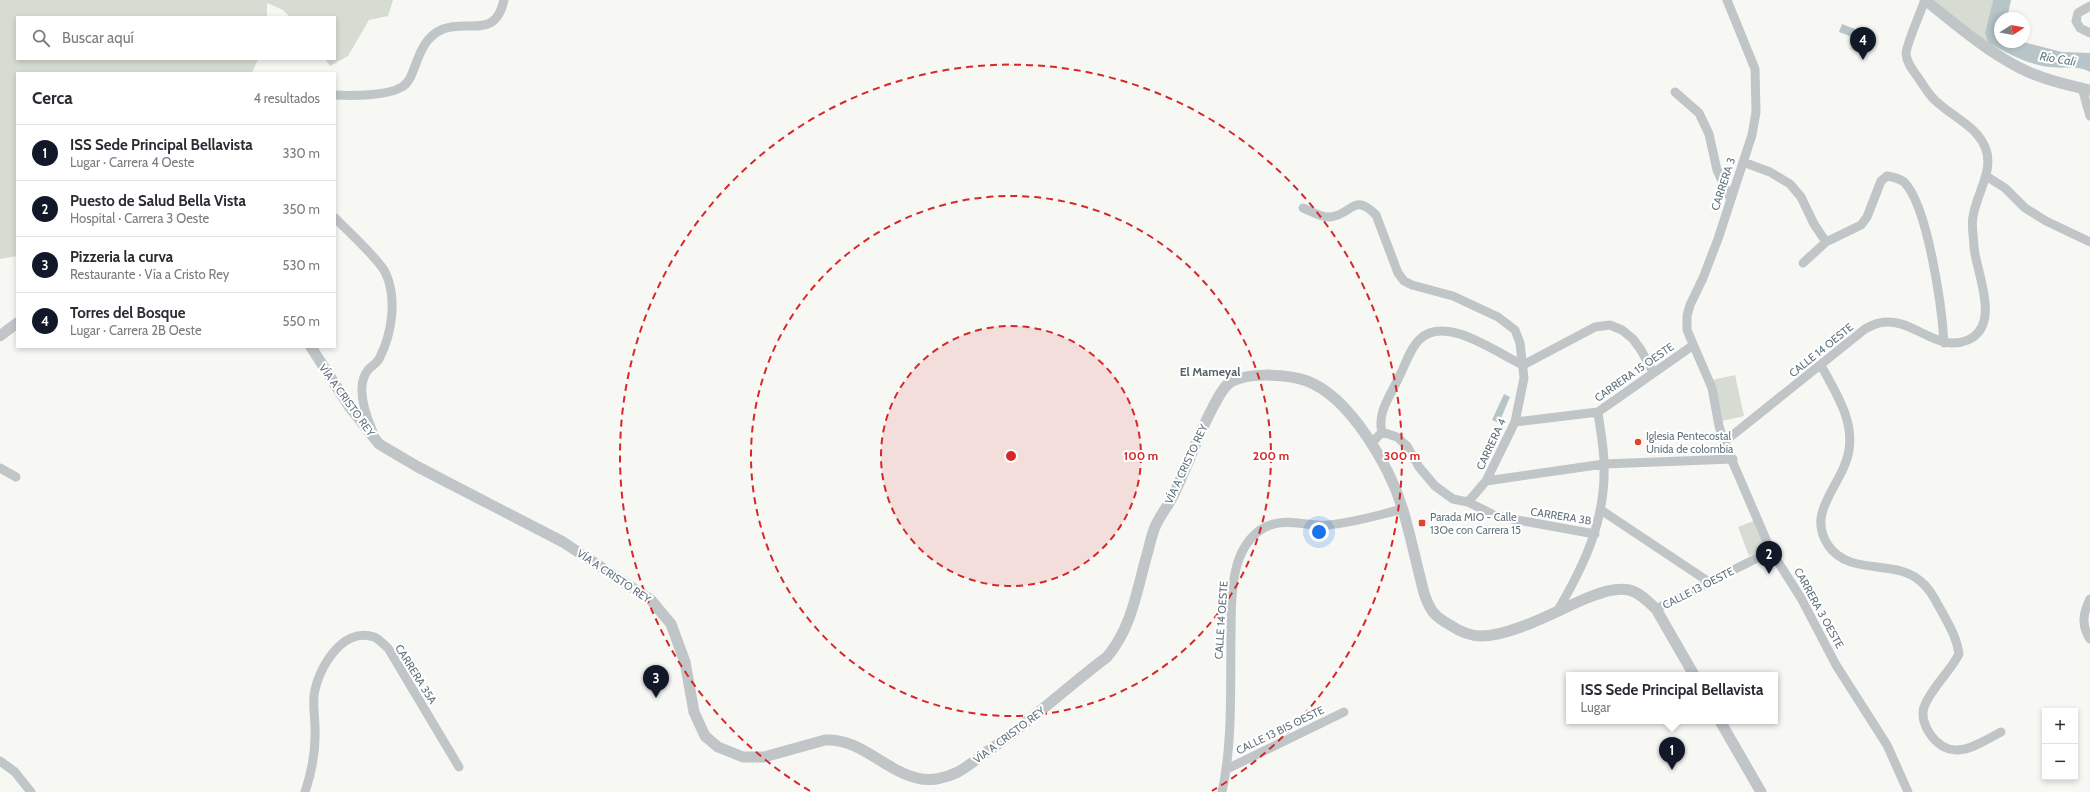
<!DOCTYPE html>
<html lang="es">
<head>
<meta charset="utf-8">
<style>
	:root { --surface:#fff; --page:#f2f2f3; --text:#2b2b33; --muted:#7c7c81; --line:#e1e1e2; --accent:#111827 }
	body { margin:0; font-family:Cabin,sans-serif; background:var(--page); color:var(--text) }
	.controls { position:absolute; right:12px; bottom:12px; display:grid; overflow:hidden; border-radius:0px; box-shadow:0 2px 6px #0003 }
	.controls button { width:36px; height:36px; display:grid; place-items:center; padding:0; border:0; border-bottom:1px solid var(--line); background:var(--surface); color:var(--text); font:20px sans-serif }
	.compass { position:absolute; left:1994px; top:12px; width:36px; height:36px; border-radius:50%; background:var(--surface); box-shadow:0 2px 6px #0003; rotate:79deg }
	.you { position:absolute; left:1319px; top:532px; width:14px; height:14px; margin:-10px; border:3px solid #fff; border-radius:50%; background:#1a73e8; box-shadow:0 0 0 6px #1a73e833 }
	.badge { display:grid; place-items:center; width:26px; height:26px; border-radius:50%; background:var(--accent); color:#fff; font-size:13px; font-weight:700 }
	.pin { position:absolute; translate:-50% -33px; filter:drop-shadow(0 1px 2px #0008) }
	.pin::after { content:''; position:absolute; top:21px; width:14px; height:12px; background:inherit; clip-path:polygon(0 0,100% 0,50% 100%) }
	.popup { position:absolute; left:1566px; top:672px; width:212px; height:52px; box-sizing:border-box; display:grid; place-content:center; border-radius:0px; background:var(--surface); filter:drop-shadow(0 1px 3px #0005); font-size:13px; white-space:nowrap; color:var(--muted) }
	.popup b { font-size:15px; color:var(--text) }
	.popup::after { content:''; position:absolute; left:50%; top:100%; margin-left:-8px; border:8px solid transparent; border-top-color:var(--surface) }
	.list { margin:0; padding:0; list-style:none }
	h2 { display:flex; justify-content:space-between; align-items:center; height:52px; margin:0; padding:0 16px; font-size:17px }
	h2 small { font-size:13px; font-weight:400; color:var(--muted) }
	.list li { display:grid; grid-template-columns:26px 1fr auto; gap:12px; align-items:center; box-sizing:border-box; height:56px; padding:0 16px; border-top:1px solid var(--line) }
	.list b { display:block; font-size:15px; white-space:nowrap }
	.list p { margin:0; font-size:13px; white-space:nowrap; color:var(--muted) }
	.list em { font-size:13px; font-style:normal; color:var(--muted) }
	.icon { flex:none; width:22px; height:22px; fill:none; stroke:currentColor; stroke-width:2; stroke-linecap:round; stroke-linejoin:round }
	.map { position:relative; flex:none; width:2090px; height:792px; overflow:hidden }
	.search { position:absolute; background:var(--surface); box-shadow:0 2px 6px #0003; left:16px; top:16px; width:320px; height:44px; display:flex; align-items:center; gap:10px; box-sizing:border-box; padding:0 14px; border-radius:0px; color:var(--muted); font-size:15px }
	.panel { position:absolute; background:var(--surface); box-shadow:0 2px 6px #0003; left:16px; top:72px; width:320px; height:276px; border-radius:0px }
	.map>svg:first-child { display:block }
</style>
</head>
<body>
<div class="map">
<svg width="2090" height="792" viewBox="0 0 2090 792">
	<rect width="100%" height="100%" fill="#f7f7f4"/>
	<!-- green -->
	<path fill="#d7dcd3" d="M0,0H393L388,16L369,20L348,56L330,66L325,59H335V17H290L283,10L267,3V17H17V59H258L252,73H17V256L0,259Z
		M1925,0H1993L1985,33L1988,43Z
		M1854,39L1863,42L1859,52L1850,49Z
		M1735,375L1744,416L1722,421L1712,380Z
		M1756,520L1768,549L1749,556L1738,527Z"/>
	<!-- water -->
	<path fill="#b7c5c8" d="M1993,0H2011L2007,18H2000V42H2023L2062,52L2090,53V72C2077,65 2064,69 2050,67C2028,65 2008,53 1988,43L1985,33Z
		M1842,24L1855,29L1852,37L1839,32Z
		M1504,394L1510,397L1499,423L1492,420Z"/>
	<g fill="none" stroke-linecap="round" stroke-linejoin="round">
		<!-- minor -->
		<path stroke="#c0c5c8" stroke-width="9" d="M1727,0L1755,69L1756,112L1752,135L1718,239L1703,278L1690,305L1687,316V330L1712,388L1719,426L1724,442L1771,551L1801,598L1836,665L1887,745L1908,792
			M2090,6L2078,13L2076,21L2080,28L2090,33
			M2082,88L2090,116
			M1675,92L1699,113L1709,134L1717,170L1730,198
			M335,95C352,96 387,96 402,87C418,78 414,41 443,29C469,19 495,40 504,0
			M1743,162L1770,172L1790,184L1801,197L1814,224L1826,242
			M1986,176L2005,188L2025,208L2046,221L2090,242
			M1303,208C1311,211 1321,218 1330,217C1352,215 1353,192 1376,215L1398,273L1404,281L1412,285L1453,296L1498,317L1515,330L1520,343L1524,378L1515,422L1486,481L1468,502
			M335,218C346,229 381,261 386,274C397,299 392,333 380,357C378,363 371,366 368,370C355,386 366,416 373,432
			M1803,263L1826,242L1861,225L1867,217L1881,181L1887,176C1893,177 1899,178 1904,182C1928,206 1942,308 1944,343
			M1523,365L1595,327L1610,325L1622,330L1633,339L1641,350L1653,372
			M1821,365C1835,392 1854,419 1849,450C1844,484 1805,511 1828,545C1848,576 1893,559 1919,580C1930,588 1935,600 1942,612C1949,625 1957,638 1959,654C1950,672 1931,688 1924,707C1921,716 1925,727 1930,734C1951,764 1976,745 2001,732
			M1515,422L1598,412L1692,346
			M1382,432C1377,413 1390,396 1398,379C1405,366 1410,348 1420,339C1446,314 1498,354 1523,365
			M1724,442L1865,329C1869,327 1874,324 1879,323C1911,315 1936,354 1968,340C2002,325 1976,272 1974,247C1974,238 1971,226 1973,217C1976,194 1995,170 1985,147C1976,126 1953,117 1937,102C1929,96 1923,84 1917,76C1912,69 1907,63 1906,54C1906,45 1921,11 1925,0
			M1371,444L1382,432L1397,437L1407,446L1419,467L1435,486L1453,499L1468,502L1496,516L1595,534
			M0,468L16,477
			M1486,481L1604,464L1733,459
			M1601,510L1709,582
			M2090,599C2083,613 2081,625 2090,639
			M1656,609L1771,551
			M1558,610C1585,564 1606,519 1604,464C1604,447 1600,429 1598,412
			M0,761L15,772L31,792
			M1227,769L1344,712
			M305,792C312,771 316,751 315,729C315,718 313,707 314,696C317,670 342,626 374,637C379,639 384,645 388,648L459,767
			M1222,792C1233,741 1230,689 1231,638C1231,616 1231,585 1237,565C1242,547 1255,528 1274,524C1291,519 1310,527 1328,525C1353,523 1378,515 1403,509"/>
		<!-- tertiary -->
		<path stroke="#c0c5c8" stroke-width="11" d="M1925,0C1955,24 1985,50 2020,68C2041,79 2066,85 2090,90
			M0,336L17,323
			M311,347L349,406L379,444L418,467L563,542L651,600L671,624L685,662L694,712L705,736L718,747L743,757H764L825,740C860,738 884,770 917,778C930,782 946,778 958,772C969,766 978,758 988,751C1030,722 1067,687 1107,657C1133,626 1137,588 1148,551C1150,543 1152,534 1155,527C1160,515 1169,505 1174,494C1188,465 1198,435 1213,407C1217,400 1221,391 1227,385C1243,371 1288,374 1307,381C1350,397 1390,467 1403,510C1411,538 1417,566 1424,593C1430,611 1434,616 1450,625C1459,631 1470,636 1481,636C1512,636 1558,610 1587,598C1600,593 1615,587 1629,590C1639,592 1649,602 1656,609L1694,675
			M1720,721L1761,792"/>
	</g>
	<!-- distance rings -->
	<circle cx="1011" cy="456" r="130" fill="#d62828" fill-opacity=".12"/>
	<g fill="none" stroke="#d62828" stroke-width="2" stroke-dasharray="7 5">
		<circle cx="1011" cy="456" r="130"/>
		<circle cx="1011" cy="456" r="260"/>
		<path d="M810 791A391 391 0 1 1 1212 791"/>
	</g>
	<!-- markers -->
	<g fill="#e64225" stroke="#fff" stroke-width="1.5">
		<circle cx="1638" cy="442" r="4"/>
		<rect x="1418" y="519" width="8" height="8" rx="2"/>
	</g>
	<g text-anchor="middle" stroke-width="4" stroke-linejoin="round" paint-order="stroke">
		<!-- street labels -->
		<g font-size="11" fill="#62757f" stroke="#fff">
			<text transform="translate(1723 184) rotate(-72)" y="4">CARRERA 3</text>
			<text transform="translate(1821 350) rotate(-39)" y="4">CALLE 14 OESTE</text>
			<text transform="translate(1634 372) rotate(-35)" y="4">CARRERA 15 OESTE</text>
			<text transform="translate(347 400) rotate(54)" y="4">VÍA A CRISTO REY</text>
			<text transform="translate(1491 444) rotate(-65)" y="4">CARRERA 4</text>
			<text transform="translate(1186 464) rotate(-65)" y="4">VÍA A CRISTO REY</text>
			<text transform="translate(1561 516) rotate(9)" y="4">CARRERA 3B</text>
			<text transform="translate(614 576) rotate(34)" y="4">VÍA A CRISTO REY</text>
			<text transform="translate(1698 588) rotate(-27)" y="4">CALLE 13 OESTE</text>
			<text transform="translate(1819 608) rotate(61)" y="4">CARRERA 3 OESTE</text>
			<text transform="translate(1221 620) rotate(-86)" y="4">CALLE 14 OESTE</text>
			<text transform="translate(416 674) rotate(58)" y="4">CARRERA 35A</text>
			<text transform="translate(1280 730) rotate(-26)" y="4">CALLE 13 BIS OESTE</text>
			<text transform="translate(1009 735) rotate(-37)" y="4">VÍA A CRISTO REY</text>
		</g>
		<!-- poi labels -->
		<g font-size="11" fill="#62757f" stroke="#fff" text-anchor="start">
			<text x="1646" y="440">Iglesia Pentecostal<tspan x="1646" dy="13">Unida de colombia</tspan></text>
			<text x="1430" y="521">Parada MIO - Calle<tspan x="1430" dy="13">13Oe con Carrera 15</tspan></text>
		</g>
		<!-- water labels -->
		<g font-size="12" font-style="italic" fill="#617b82" stroke="#fff">
			<text transform="translate(2058 59) rotate(9)" y="4">Río Cali</text>
		</g>
		<!-- neighbourhood labels -->
		<g font-size="12" font-weight="bold" fill="#54626a" stroke="#fff">
			<text x="1210" y="376">El Mameyal</text>
		</g>
	</g>
	<circle cx="1011" cy="456" r="6" fill="#d62828" stroke="#fff" stroke-width="2"/>
	<g font-size="12" text-anchor="middle" font-weight="bold" fill="#d62828" stroke="#fff" stroke-width="4" stroke-linejoin="round" paint-order="stroke">
		<text x="1141" y="460">100 m</text>
		<text x="1271" y="460">200 m</text>
		<text x="1402" y="460">300 m</text>
	</g>
</svg>
<div class="controls">
<button>+</button>
<button>−</button>
</div>
<svg class="compass" viewBox="-18 -18 36 36"><path d="M0-13l5 13h-10z" fill="#e53935"/><path d="M0 13l5-13h-10z" fill="#7c7c81"/></svg>
<div class="you"></div>
<div class="pin badge" style="left:1672px;top:770px">1</div>
<div class="popup"><b>ISS Sede Principal Bellavista</b>Lugar</div>
<div class="pin badge" style="left:1769px;top:574px">2</div>
<div class="pin badge" style="left:656px;top:698px">3</div>
<div class="pin badge" style="left:1863px;top:60px">4</div>
<div class="search"><svg class="icon" aria-label="search" viewBox="0 0 24 24"><circle cx="10" cy="10" r="6"/><path d="M15 15l6 6"/></svg>Buscar aquí</div>
<section class="panel">
<h2>Cerca<small>4 resultados</small></h2>
<ul class="list">
<li><span class="badge">1</span><div><b>ISS Sede Principal Bellavista</b><p>Lugar · Carrera 4 Oeste</p></div><em>330 m</em></li>
<li><span class="badge">2</span><div><b>Puesto de Salud Bella Vista</b><p>Hospital · Carrera 3 Oeste</p></div><em>350 m</em></li>
<li><span class="badge">3</span><div><b>Pizzeria la curva</b><p>Restaurante · Vía a Cristo Rey</p></div><em>530 m</em></li>
<li><span class="badge">4</span><div><b>Torres del Bosque</b><p>Lugar · Carrera 2B Oeste</p></div><em>550 m</em></li>
</ul>
</section>
</div>
</body>
</html>
